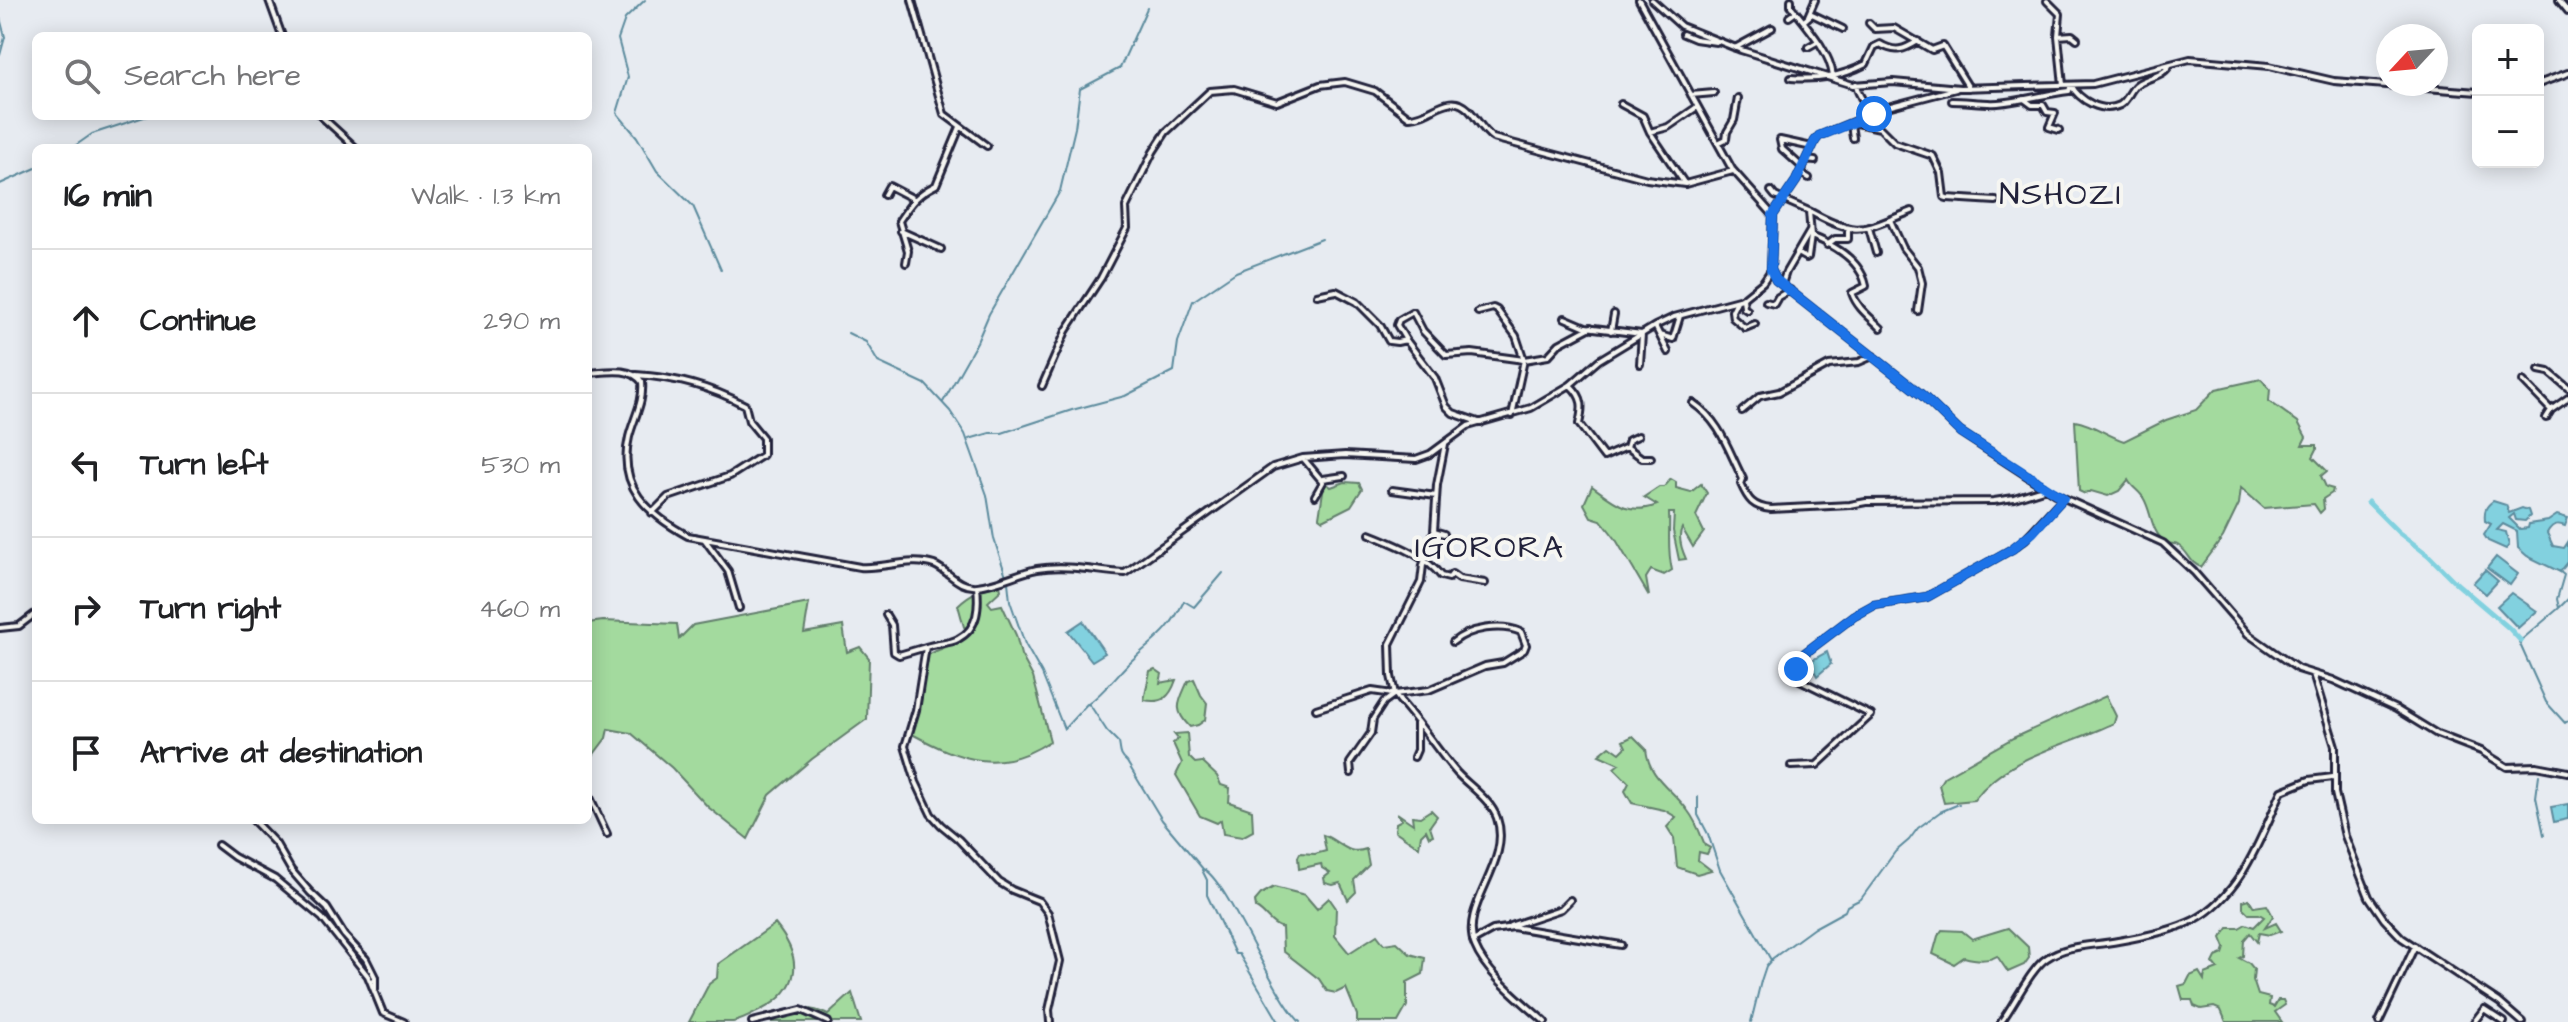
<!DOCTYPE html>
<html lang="en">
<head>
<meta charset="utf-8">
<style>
	:root { --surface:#fff; --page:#f6f6f6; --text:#202124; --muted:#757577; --line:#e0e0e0 }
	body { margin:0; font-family:"Architects Daughter",sans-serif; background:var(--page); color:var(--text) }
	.controls { position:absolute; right:24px; top:24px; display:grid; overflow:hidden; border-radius:12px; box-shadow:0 4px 20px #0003 }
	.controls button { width:72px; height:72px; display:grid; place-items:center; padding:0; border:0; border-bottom:2px solid var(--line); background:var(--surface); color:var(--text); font:40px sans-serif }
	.compass { position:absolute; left:2376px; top:24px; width:72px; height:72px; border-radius:50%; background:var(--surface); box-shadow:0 4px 20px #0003; rotate:244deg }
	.stop { position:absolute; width:24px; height:24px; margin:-18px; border:6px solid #1a73e8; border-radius:50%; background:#fff }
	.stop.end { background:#1a73e8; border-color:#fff; box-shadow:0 2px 8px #0008 }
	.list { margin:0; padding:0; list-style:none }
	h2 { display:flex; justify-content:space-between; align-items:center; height:104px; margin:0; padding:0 32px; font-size:34px }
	h2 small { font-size:26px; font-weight:400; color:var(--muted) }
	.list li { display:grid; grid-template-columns:52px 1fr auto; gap:24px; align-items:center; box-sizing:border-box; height:144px; padding:0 32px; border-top:2px solid var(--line) }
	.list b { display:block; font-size:30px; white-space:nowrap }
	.list em { font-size:26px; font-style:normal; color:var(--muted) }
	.icon { flex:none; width:44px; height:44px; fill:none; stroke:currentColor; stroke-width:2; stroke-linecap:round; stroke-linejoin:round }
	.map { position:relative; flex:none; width:2568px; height:1022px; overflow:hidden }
	.search { position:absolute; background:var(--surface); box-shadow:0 4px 20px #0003; left:32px; top:32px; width:560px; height:88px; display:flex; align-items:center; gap:20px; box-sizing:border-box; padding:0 28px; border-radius:12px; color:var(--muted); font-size:30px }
	.panel { position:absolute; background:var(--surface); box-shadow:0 4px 20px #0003; left:32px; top:144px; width:560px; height:680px; border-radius:12px }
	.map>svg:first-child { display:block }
</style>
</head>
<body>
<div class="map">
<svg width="2568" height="1022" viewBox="0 0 2568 1022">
	<rect width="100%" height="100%" fill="#e7ebf1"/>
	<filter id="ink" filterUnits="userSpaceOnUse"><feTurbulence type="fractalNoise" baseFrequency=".0125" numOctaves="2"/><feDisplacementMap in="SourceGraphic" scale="16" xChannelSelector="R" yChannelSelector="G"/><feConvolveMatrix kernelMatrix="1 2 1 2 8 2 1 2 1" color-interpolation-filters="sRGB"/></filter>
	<g filter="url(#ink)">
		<!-- green -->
		<path fill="#a3da9e" stroke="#627e6c" stroke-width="2" d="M2261,379L2270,389L2269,401L2298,422L2306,437L2302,445H2317V449L2313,457L2327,471L2321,476L2326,487L2333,489L2332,493L2323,499L2324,509L2320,513L2314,504L2264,508L2241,488L2239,504L2223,537L2201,567C2189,563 2189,552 2179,546C2175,542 2172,545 2167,543C2151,534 2152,513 2144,499C2140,491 2132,488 2128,480L2119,491L2108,496L2091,491L2085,494L2079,491L2075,421C2093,424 2106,435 2124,441L2166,420L2196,410L2216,389Z
			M1671,479L1676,482V488L1691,492L1701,484L1707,493L1696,516L1704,532L1693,547L1682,528C1677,537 1682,550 1686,559L1679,560L1673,531L1674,513H1669C1670,533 1667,550 1672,570L1664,575L1651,570L1646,578L1649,596L1615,538L1601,520L1591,517L1584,504L1592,486C1614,502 1628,516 1657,505L1644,497L1659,487H1664Z
			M1345,482L1359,483L1362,489L1351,506L1323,520L1319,517L1324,485L1326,483L1331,487Z
			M1000,586L1001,590L988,602L992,607L1002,605L1016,635L1021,655L1033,677L1050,741C1000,775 960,760 912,734L928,655C944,646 962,644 974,629L964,627L958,605C970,593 984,587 1000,586Z
			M809,603L804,633L843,626L847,652L860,647L869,658L867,719L812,759L770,795L748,839L708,807L672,768L631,733L608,729L606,738L588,762V623L603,621L677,624L679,639L693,625Z
			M1155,669L1162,674L1160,683L1176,680C1170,697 1163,704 1144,700L1150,671Z
			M1194,679L1201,695L1207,703L1205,720L1198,725L1190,727C1172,709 1179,702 1188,681Z
			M2106,696L2116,716L2114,723C2067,746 2007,755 1974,800L1944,803L1939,785L1944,777L2013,738Z
			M1187,733L1189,757L1195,763L1202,762L1217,776L1221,785L1230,788L1229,802L1252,810L1253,831L1242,837L1223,834L1221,820L1217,823L1200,816L1176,775L1182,763L1173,743L1178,739L1174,734Z
			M1633,736L1646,749C1649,779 1672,788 1688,811C1696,821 1700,833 1705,845L1710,848L1707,854L1699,852L1698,860L1711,870L1697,874L1677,867L1674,838L1667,827L1676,817L1664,810L1632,803L1625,791L1629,783L1614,768L1619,764L1599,755L1610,746L1620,753L1626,747L1623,741Z
			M1431,810L1437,816L1430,826L1433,835L1429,837L1426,830L1421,835L1419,847L1395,831L1396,823L1402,820L1397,813L1413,824L1412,816L1420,817Z
			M1323,835C1340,841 1347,856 1366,849L1369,865L1354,880L1356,892L1348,900L1340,883L1333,885L1325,883L1324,878L1330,873L1322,868L1321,864L1299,869L1298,857L1300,853L1315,854L1326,851Z
			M1274,887L1305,895L1317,909L1329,898L1336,908L1335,936L1349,953L1377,935L1384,944L1397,942L1410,954L1425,958L1423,974L1407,982V1006L1398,1022H1357V1015L1346,988L1336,993L1327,991L1319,979L1283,951L1282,928C1269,924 1267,914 1256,908L1255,901L1261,894Z
			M2249,899L2254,907L2267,905L2273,916L2265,928L2276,923L2281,931L2270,935L2259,933L2257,942L2250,933L2244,940L2243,956L2239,958L2249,963L2254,969L2253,980L2258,995L2270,998L2269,1005L2274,1007L2278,1000H2283L2285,1005L2275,1012L2282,1022H2226L2221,1010L2214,1007L2201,1009L2194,1006L2192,1000H2183L2179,986L2186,984L2190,976L2199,972L2204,980L2205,974L2218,969L2213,963L2216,957L2223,954L2225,948L2221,938L2228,928H2239L2246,924L2254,927L2264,917L2259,914H2249L2243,908V901Z
			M775,924C803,958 802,989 761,1010C753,1014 742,1021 733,1022C719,1022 703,1022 689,1022L709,984L717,978L718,964Z
			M2008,928L2028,947L2029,958L2024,965L2008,972L1997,956C1987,962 1975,960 1964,957L1954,964L1933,954L1938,936L1942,930L1962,931L1972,939Z
			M852,993L861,1022H759C787,1014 800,1001 828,1015Z"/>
		<!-- water -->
		<path fill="#82d1df" stroke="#5c8b9d" stroke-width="2" d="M2493,501L2506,505L2509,513L2522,508L2528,510L2530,516L2525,521L2516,520L2514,514L2509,518L2520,529L2528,528L2529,524L2548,521L2557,515L2568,518L2565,526C2556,522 2551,525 2547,533L2553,546L2564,548L2568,542V562L2560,572L2527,556L2518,548L2517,531L2503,524L2497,530L2506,532L2509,545L2506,549L2488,541L2484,535L2491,524L2485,521C2484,511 2485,507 2493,501Z
			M2496,557L2518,574L2510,585L2487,568Z
			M2485,570L2498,581L2486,594L2473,583Z
			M2511,593L2537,611L2518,628L2497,606Z
			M1083,621L1105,653L1092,661L1068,631Z
			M1827,652L1831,664L1817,676L1809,662Z
			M2568,804V819L2554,822L2551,807Z"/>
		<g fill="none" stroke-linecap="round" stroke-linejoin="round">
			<!-- stream -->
			<path stroke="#5c8b9d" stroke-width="2" d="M645,0L625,19L618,39L628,77L617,113L637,137L657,171L693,206L721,270
				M0,18L5,37L0,55
				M72,148L92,134L147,116
				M0,184L36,168
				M848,333L866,342L878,362L925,384L950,411L965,434L987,495L994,539L1008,582L1010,601L1025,644L1042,674L1064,729L1087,704L1090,705L1107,731L1119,743C1121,752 1119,755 1127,762L1162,820L1203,869C1227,879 1271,993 1300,1022
				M943,402L977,342L989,314L1060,191L1075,128L1080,89L1120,68L1147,8
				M969,439L990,433H1002L1072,410L1125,396L1174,371L1178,342L1193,301L1236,272L1322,239
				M2559,571L2564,575L2557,599L2559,608L2519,642L2546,702L2565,723L2568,721
				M2560,607L2568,599
				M1088,704C1104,692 1115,677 1129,663C1154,639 1168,634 1184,601L1194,607L1223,573
				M2539,775L2536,797L2544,835
				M1698,797V815L1708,834L1720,870L1771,960
				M1202,870L1207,880V895L1235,954H1239L1279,1022
				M1751,1022L1761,981L1766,966L1773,958L1814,928L1845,911L1847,906L1861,899L1895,852L1909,840L1918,828L1940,812L1959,804"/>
			<!-- canal -->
			<path stroke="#82d1df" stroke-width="5" d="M2368,502L2398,532L2428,555L2456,583L2509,628L2521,641"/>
			<defs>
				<path id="minor" d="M269,0L282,36
					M912,0L944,114L987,146
					M1639,0L1732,169L1773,215L1771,270L1776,280L1923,396L1960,432L2055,494L2163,543L2194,572L2248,634L2298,669L2333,680L2396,709L2437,734L2481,751L2507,767L2536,766L2568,772
					M1652,0L1681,26L1741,50L1853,85L1893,82L1960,88L2093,84L2190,59L2269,66L2334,81L2478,92
					M1791,0V6C1806,25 1830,51 1833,76
					M2559,0L2568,11
					M2047,1L2060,14L2058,36
					M1808,16L1815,0
					M1789,17L1796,12
					M1805,20L1812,14L1843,29
					M1869,23L1875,29L1894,28L1932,50L1943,46L1969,88
					M1683,34L1695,39L1716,42
					M1808,47L1817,42
					M1735,48L1772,28
					M1791,78C1818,80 1841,77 1866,64L1874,47L1880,44C1895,53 1904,50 1918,41
					M1856,84C1858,98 1867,103 1871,115
					M2538,84L2568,73
					M2063,85L2058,36L2072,35L2077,39
					M1691,95L1714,93
					M2024,99L2032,105H2043L2047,112L2055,113L2049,127L2059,130
					M1952,101C1967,101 1983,104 1998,103C2022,101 2045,94 2069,91L2071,85C2079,100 2102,114 2120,105C2127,101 2130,90 2136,85C2147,77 2162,77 2169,66
					M1621,104L1643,116L1650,132L1685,184
					M321,116L356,148
					M1857,123L1880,128L1895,143L1933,156L1941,173L1944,197L1947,198L1996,201
					M1851,124L1853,138
					M1650,132L1668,127L1697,107
					M1718,143L1726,139L1727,132L1734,120L1738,98
					M1806,160L1815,161
					M1803,168L1782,149L1780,140L1812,147
					M1800,173L1809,178
					M1771,191L1775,196L1809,211L1811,236L1808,257L1806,258L1799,254
					M884,195L889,186L914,199
					M1809,211C1860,239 1862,230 1912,211
					M1773,215L1796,181L1815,141L1819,136L1891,106L1956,89
					M1890,220L1903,248L1918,267L1922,283L1918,311
					M1869,228L1876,253
					M901,231L941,249
					M1811,236C1834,245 1861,261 1866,286L1852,293C1857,308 1870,317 1881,328
					M1827,245L1835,239H1848V231
					M906,263L908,251L899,221C911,203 916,195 936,185L960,127
					M1782,284L1786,272L1810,231
					M1317,295L1336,291L1357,302L1380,325L1389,341L1397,342L1406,340L1435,378L1446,406L1453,413L1481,423
					M1743,298L1744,308L1747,310
					M1737,301L1732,311L1733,318L1745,328L1755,324
					M1766,302L1774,304L1778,297L1790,290
					M1478,312L1493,308L1497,310L1516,336L1524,360L1548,356L1559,344L1591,327
					M1565,318L1586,327L1642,334L1640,364
					M1655,326L1668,352
					M1611,331L1614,314
					M1660,335L1673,339L1680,316
					M1406,340L1397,325L1399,320L1413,312L1423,331L1446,355L1472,353L1524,360L1512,415
					M2539,370L2549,372L2568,388
					M588,373C606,372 630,366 642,382C644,402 634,417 629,437C617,487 648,514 688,536L860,567C883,569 911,557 934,565C949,571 958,588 977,586C998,584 1017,573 1037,569C1066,564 1096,571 1125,573L1273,467L1303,458L1345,455L1416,459L1430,454L1468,426L1531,408L1570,385L1599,360L1655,326L1674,317L1742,299L1763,282L1771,270
					M636,375C674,377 711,387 745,405L749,421L763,438V455L730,476L668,497L652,513
					M2523,381L2551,410
					M1570,385C1584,398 1583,407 1579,424L1604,457L1627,447L1642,458H1651
					M1042,386L1066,331L1101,278L1127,228L1126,207L1153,152L1166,132L1210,91L1234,89L1277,102L1320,85L1345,82L1375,91L1409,117C1430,118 1448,90 1468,109C1477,118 1482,130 1493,138L1647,179L1685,184L1733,171
					M1693,403C1721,422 1728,450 1743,479L1741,484C1748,500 1753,507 1771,509L1850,505L1866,502L1994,501L2014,498L2046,488
					M1742,411L1760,396L1779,392L1829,365L1859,362L1873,356
					M2546,418L2551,410L2568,398
					M1445,444L1437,485L1434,531L1423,565L1421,582L1390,644L1391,676L1395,694L1400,701C1421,724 1437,750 1457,773C1470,787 1490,799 1497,818C1513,863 1458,906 1475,946C1486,974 1523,1002 1545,1022
					M1627,447L1629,440L1638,436
					M1303,458L1323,482L1315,496
					M1323,479L1344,476
					M1392,490L1436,496
					M1434,531L1444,534
					M1370,534C1394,544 1425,555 1441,576L1449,578L1452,574L1459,579L1485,583
					M705,540L728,571L739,608
					M977,586C979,606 979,628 958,639C949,644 936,643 926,647L916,710L905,746L916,782L931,814L941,825L958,839L999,882L1012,890L1039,901L1048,913L1060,961L1049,1010L1050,1022
					M886,615L892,625L894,652L899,655L926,647
					M0,628L19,626L36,613
					M2313,674L2335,746V793L2345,836L2369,897L2384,919L2402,938L2499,1002L2522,1022
					M1316,709L1372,691L1393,694
					M1414,757L1417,750V723
					M1791,766L1817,765L1871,715L1800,680L1796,669L1801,656L1854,616L1874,605L1927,597L2012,549L2025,539L2063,498
					M1351,773L1350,763L1371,733L1373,719L1384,702L1395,694L1429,690L1485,666L1503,663L1524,650L1526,645L1521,632C1501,623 1470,628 1453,642
					M588,793L607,834
					M253,820L276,844L291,870L310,892L327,908L344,935L366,959L375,977V989
					M218,845L234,857L275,879L322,918L368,976L383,1013L404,1022
					M1510,926L1561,909L1570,900
					M1473,941L1493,930L1513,927L1621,945
					M752,1022L801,1010L828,1022
					M2001,1022C2014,1005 2031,968 2047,958C2068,944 2094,946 2118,941C2142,937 2172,931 2194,920C2242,895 2261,836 2282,791L2309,780L2333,777
					M2379,1022L2415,946
					M2474,1022L2484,1009L2504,1022"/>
			</defs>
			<!-- minor casing -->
			<use href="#minor" stroke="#22223b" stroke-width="10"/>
			<!-- minor -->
			<use href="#minor" stroke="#f6f6f2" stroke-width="4"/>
		</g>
	</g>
	<g fill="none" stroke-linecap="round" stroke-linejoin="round" filter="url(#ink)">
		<!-- route -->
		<path stroke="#1a73e8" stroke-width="10" d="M1796,669L1801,656L1854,616L1874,605L1927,597L2012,549L2033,532L2063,498L1960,432L1923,396L1776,280L1771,270L1773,215L1796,181L1815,141L1819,136L1874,114"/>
	</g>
	<g text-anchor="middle" stroke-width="8" stroke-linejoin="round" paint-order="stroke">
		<!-- quarter labels -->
		<g font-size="32" letter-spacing="2" fill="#22223b" stroke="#f6f6f2">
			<text x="2061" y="204">NSHOZI</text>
			<text x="1490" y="557">IGORORA</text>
		</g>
	</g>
</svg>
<div class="controls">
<button>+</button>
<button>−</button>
</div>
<svg class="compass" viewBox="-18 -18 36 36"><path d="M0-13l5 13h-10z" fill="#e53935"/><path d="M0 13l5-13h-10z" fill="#757577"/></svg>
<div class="stop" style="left:1874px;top:114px"></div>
<div class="stop end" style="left:1796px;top:669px"></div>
<div class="search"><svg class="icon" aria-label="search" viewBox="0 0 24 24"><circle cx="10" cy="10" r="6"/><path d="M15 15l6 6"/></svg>Search here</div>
<section class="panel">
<h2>16 min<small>Walk · 1.3 km</small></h2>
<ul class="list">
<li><svg class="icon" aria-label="ahead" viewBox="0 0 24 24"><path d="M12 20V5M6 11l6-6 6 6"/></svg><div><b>Continue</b></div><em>290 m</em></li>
<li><svg class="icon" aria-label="left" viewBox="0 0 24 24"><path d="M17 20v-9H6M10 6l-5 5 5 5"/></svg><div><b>Turn left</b></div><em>530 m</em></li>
<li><svg class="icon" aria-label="right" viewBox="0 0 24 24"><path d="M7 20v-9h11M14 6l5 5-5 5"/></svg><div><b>Turn right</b></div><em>460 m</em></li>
<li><svg class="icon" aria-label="arrive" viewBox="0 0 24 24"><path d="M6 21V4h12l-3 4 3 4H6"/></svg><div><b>Arrive at destination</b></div></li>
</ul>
</section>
</div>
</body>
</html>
